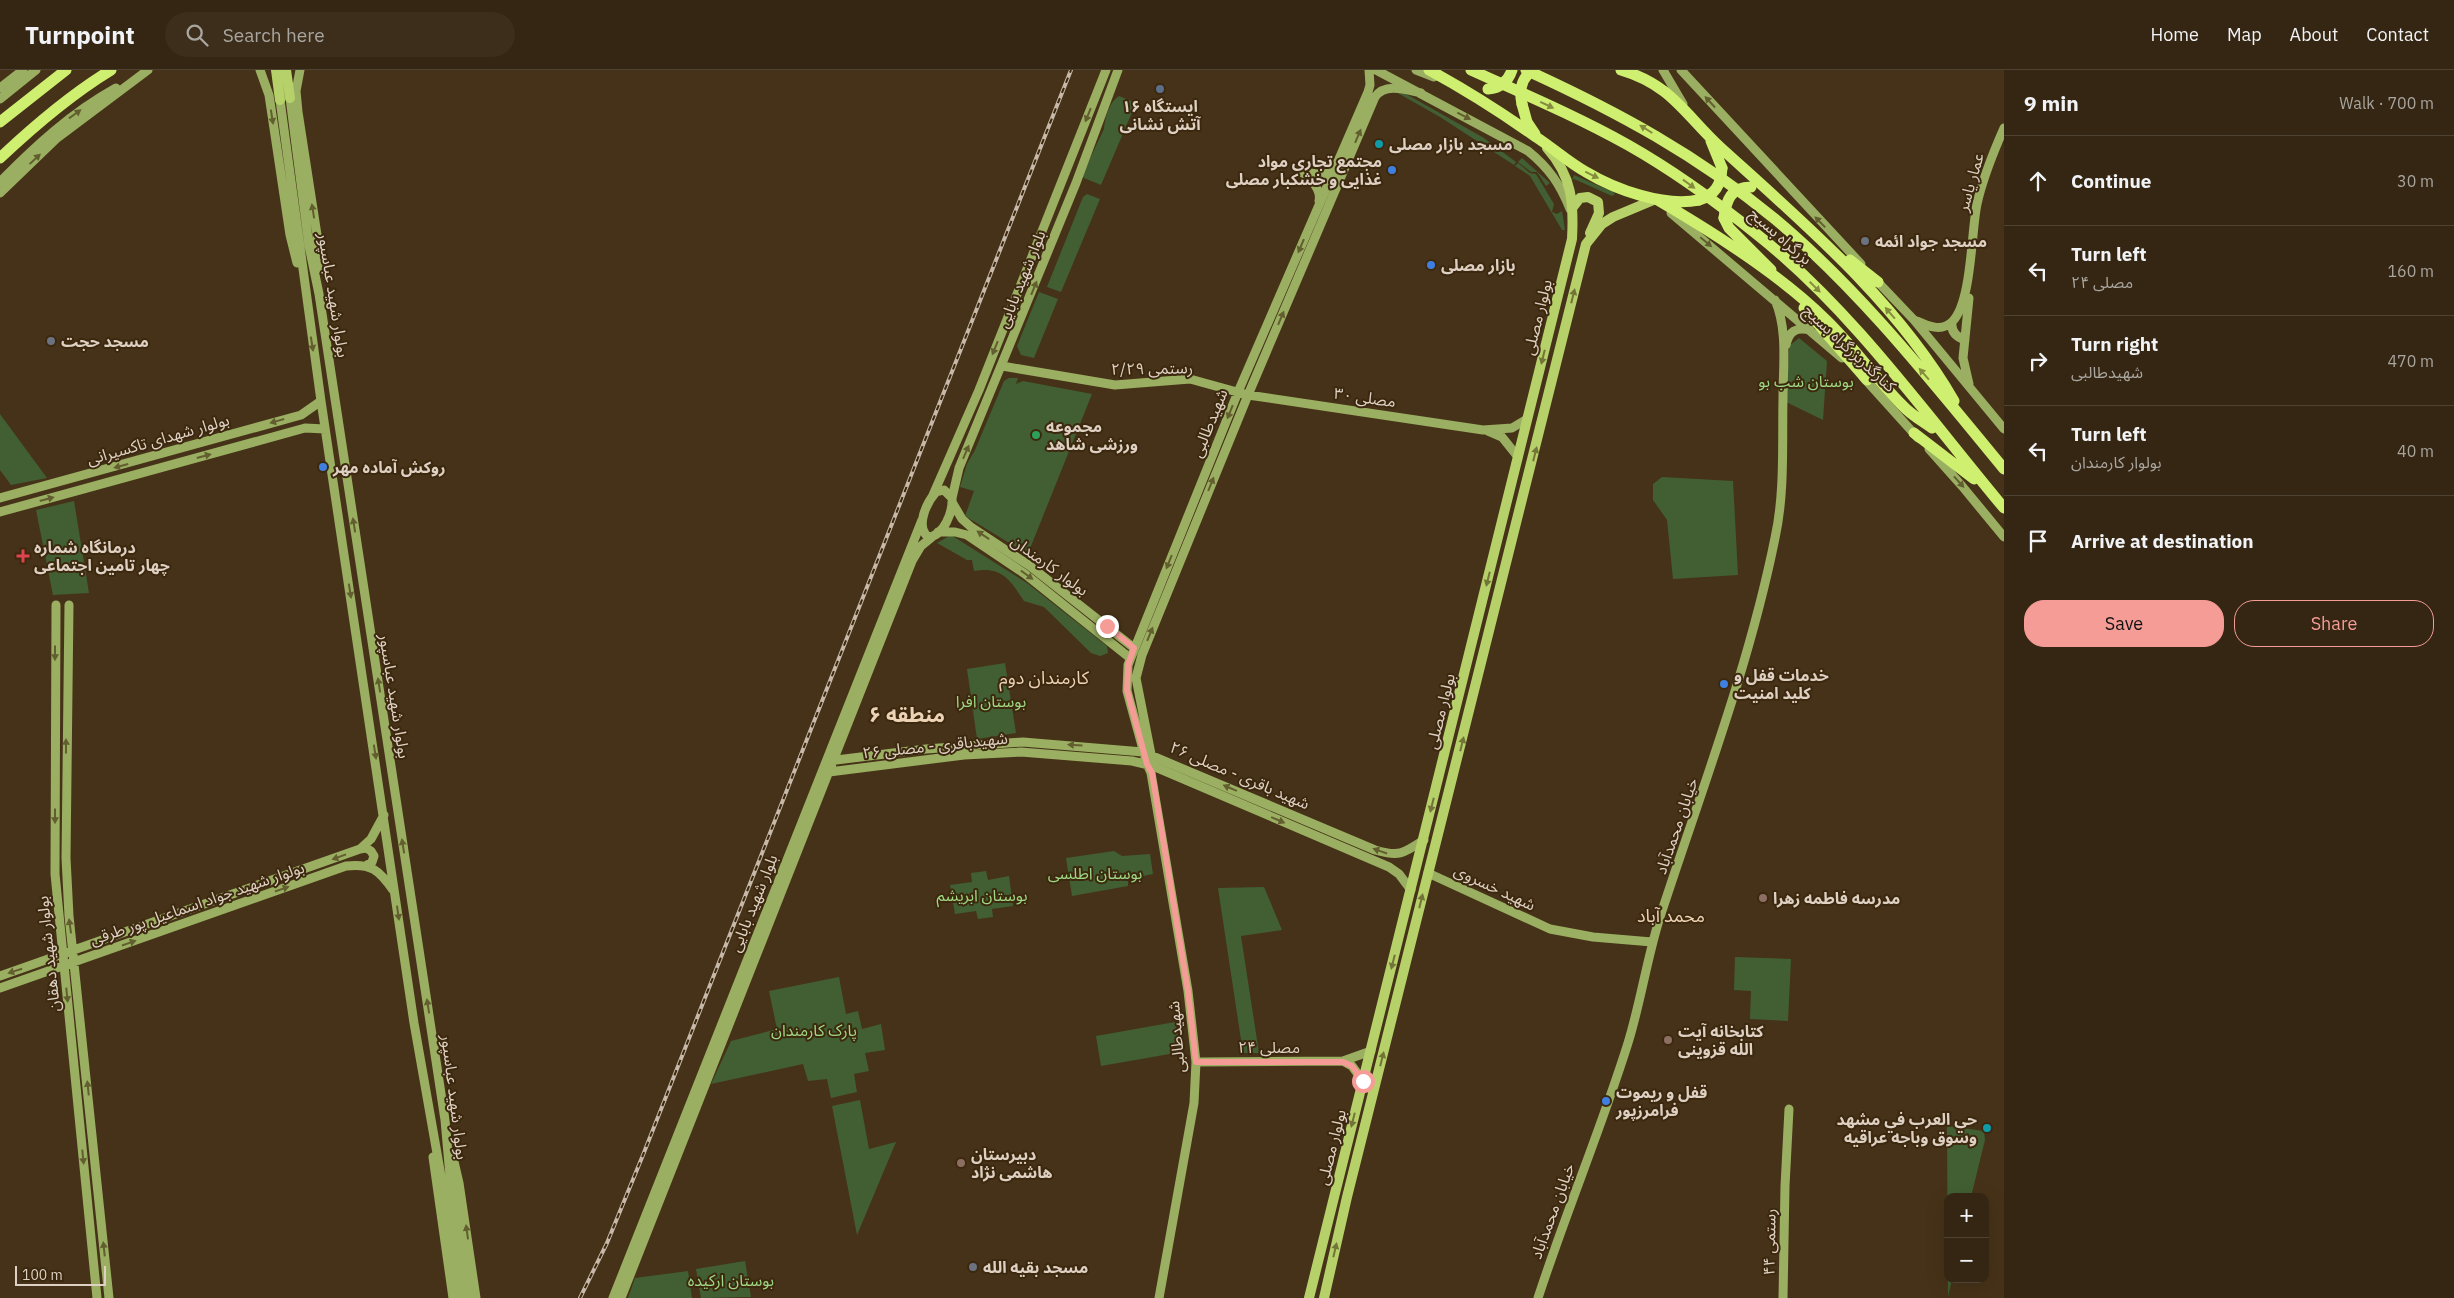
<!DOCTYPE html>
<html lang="en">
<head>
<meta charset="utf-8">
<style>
	:root { --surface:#342612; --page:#3c2e1b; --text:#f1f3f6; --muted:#a9a59f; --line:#4e4332; --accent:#f59c96 }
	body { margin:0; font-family:"IBM Plex Sans","Noto Sans Arabic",sans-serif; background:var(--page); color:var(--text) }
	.controls { position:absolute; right:15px; bottom:15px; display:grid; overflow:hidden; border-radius:10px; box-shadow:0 5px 20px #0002 }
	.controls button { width:45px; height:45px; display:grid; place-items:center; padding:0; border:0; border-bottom:1px solid var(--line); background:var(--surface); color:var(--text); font:25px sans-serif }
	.scale { position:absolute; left:15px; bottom:12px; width:91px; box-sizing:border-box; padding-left:5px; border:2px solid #ded1c3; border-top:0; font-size:14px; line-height:18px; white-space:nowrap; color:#ded1c3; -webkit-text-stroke:4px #3c280e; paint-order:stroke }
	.stop { position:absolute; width:15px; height:15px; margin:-11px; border:4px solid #f59c96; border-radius:50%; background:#fff }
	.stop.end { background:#f59c96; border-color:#fff; box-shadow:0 1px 5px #0008 }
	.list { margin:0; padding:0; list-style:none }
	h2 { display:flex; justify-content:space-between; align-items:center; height:65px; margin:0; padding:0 20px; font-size:21px }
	h2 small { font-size:16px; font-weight:400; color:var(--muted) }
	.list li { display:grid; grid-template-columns:32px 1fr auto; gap:15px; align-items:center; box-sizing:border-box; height:90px; padding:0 20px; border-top:1px solid var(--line) }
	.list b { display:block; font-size:19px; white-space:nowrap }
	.list p { margin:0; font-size:16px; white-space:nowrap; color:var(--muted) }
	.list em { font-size:16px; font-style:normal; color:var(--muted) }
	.actions { display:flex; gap:10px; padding:15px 20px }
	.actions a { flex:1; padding:11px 0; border:1px solid var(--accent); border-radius:20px; text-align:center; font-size:18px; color:var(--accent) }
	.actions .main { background:var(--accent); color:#111 }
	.icon { flex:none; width:28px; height:28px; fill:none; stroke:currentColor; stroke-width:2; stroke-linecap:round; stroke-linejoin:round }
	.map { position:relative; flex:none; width:2004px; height:1228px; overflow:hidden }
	header { display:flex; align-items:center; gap:30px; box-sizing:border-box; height:70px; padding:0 25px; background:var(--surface); border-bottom:1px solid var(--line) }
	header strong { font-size:24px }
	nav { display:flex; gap:28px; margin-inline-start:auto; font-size:18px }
	.search { width:350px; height:45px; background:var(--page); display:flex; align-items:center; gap:12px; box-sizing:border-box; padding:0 18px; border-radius:28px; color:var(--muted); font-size:19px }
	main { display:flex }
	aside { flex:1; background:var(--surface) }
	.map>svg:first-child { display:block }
</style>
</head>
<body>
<header>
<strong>Turnpoint</strong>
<div class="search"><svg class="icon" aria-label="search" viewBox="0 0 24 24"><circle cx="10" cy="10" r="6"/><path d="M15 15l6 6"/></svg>Search here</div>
<nav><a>Home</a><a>Map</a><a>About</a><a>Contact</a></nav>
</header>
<main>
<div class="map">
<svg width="2004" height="1228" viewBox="0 0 2004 1228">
	<rect width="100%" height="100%" fill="#463218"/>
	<!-- green -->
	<path fill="#415f32" d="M1399,20L1484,68L1516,92L1514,95L1440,47L1396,22Z
		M1119,26L1136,33L1101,115L1084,108L1082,105L1104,59C1105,49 1109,32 1119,26Z
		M1522,88L1550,113L1546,116L1537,102H1531L1518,92Z
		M1518,93L1530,103L1536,104L1554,134L1552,142L1557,144L1562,141L1565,160H1562L1530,106L1515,96Z
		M1574,105L1613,122L1615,124L1612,126L1574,109L1572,110Z
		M1087,124L1100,129L1061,222L1047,217L1083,127Z
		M1039,222L1058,229L1034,288L1021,285L1017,276Z
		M1799,268L1827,291L1823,350L1786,332L1789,276Z
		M1009,308H1018L1016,314L1023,311L1092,324L1029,481L1024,482L965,446L974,421L960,417L967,394L975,380L1004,311Z
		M0,344L47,408L11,415L0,400Z
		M1662,407L1733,411L1738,505L1673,509L1667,450L1653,430V414Z
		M74,431L89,523L53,525L36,440Z
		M951,465L1027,513L1107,576L1108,583L1100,586L1091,583L1044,537L1024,531C1010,510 1002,496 974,501L972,490H967L937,473Z
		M1005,593L1016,663L977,669L967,599Z
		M1114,781L1122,786L1150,784L1153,804L1128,809V816L1072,826L1066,788Z
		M986,801L988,810L1009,806L1013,836L992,839L993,847L978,849L976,841L955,844L950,815L972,812L971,803Z
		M1264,817L1282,860L1241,866L1259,983H1243L1218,818Z
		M1735,887L1791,889L1788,951L1750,949L1751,921L1734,920Z
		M839,907L846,944L858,941L862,959L881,954L885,980L865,983L869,1001L854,1004L857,1022L831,1028L827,1009L808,1011L803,994L711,1014L731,971L777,959L769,921Z
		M1175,952L1181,982L1101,996L1096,966Z
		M860,1030L869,1079L896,1072L857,1165L832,1036Z
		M1947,1056L1984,1061L1985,1070L1971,1127H1948V1209H1952L1948,1227Z
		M745,1191L751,1227L701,1228L696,1199Z
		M688,1201L692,1228H628L635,1208Z"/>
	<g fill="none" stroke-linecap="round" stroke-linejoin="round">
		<!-- secondary -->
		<path stroke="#9aaf61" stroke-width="9" d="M260,0L269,25L290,165L297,193
			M300,0L296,21L298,42L317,165L318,199
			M1376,0L1528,81C1549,98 1560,114 1570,139
			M1416,0L1434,7
			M1663,0L1683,34
			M1681,0L1861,194
			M0,18L23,0
			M290,28L309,176L319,224L445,1050L450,1106L468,1228
			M0,29L36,0
			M280,30L321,331L414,953L441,1106L460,1228
			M1299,100C1308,107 1322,118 1319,131
			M1304,102L1323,105L1334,100
			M0,112C35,76 71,43 116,18
			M0,123L56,69L148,0
			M1671,143L1842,288
			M1875,209L1914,250L2004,359
			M1969,228L1963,288L1969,314
			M1917,251C1928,256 1941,262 1952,252C1972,233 1971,162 1977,134C1983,107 1993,83 2004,58
			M1952,253C1951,262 1956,267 1965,270
			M1786,275C1789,261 1796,257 1810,260
			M1002,296L1115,315L1190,309L1248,325L1483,360L1512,358L1527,349
			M1863,307L1918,368
			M1488,361L1502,367L1518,387
			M1929,379L1962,416L2004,467
			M944,420L952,428C953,442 944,466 928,467C915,456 927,432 936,422Z
			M933,425L979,320L1106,0
			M0,428L301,345L321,331
			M952,428L959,398L1076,113L1118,0
			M952,432L962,449L971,457L1030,496L1134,578
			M0,442L305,358L325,359
			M938,462H955L967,465L1025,504L1130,588
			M56,535L55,804L97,1228
			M69,535L66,788L69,846L109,1228
			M828,691L926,679L1023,672L1143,682L1375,780C1399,787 1403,784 1424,770
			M825,699L829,702L964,685L1021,682L1132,691L1153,696L1389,797L1399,804L1411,820
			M1151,702V684L1136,608L1142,585L1248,325L1375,27C1385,12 1407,20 1421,23
			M360,779L366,778L371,781L374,786L372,792L367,795
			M1428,803L1550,859L1593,867L1652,872
			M0,906L360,779L371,769L384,745
			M0,918L346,796C371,793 379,800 393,820
			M1343,991L1352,996L1363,1011
			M1196,992L1343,991L1371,981
			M452,1083L459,1113L476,1228
			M433,1087L453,1228
			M613,1228L922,450
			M621,1228L912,491L921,476L932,467
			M1159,1228L1194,1033L1196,992L1188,921L1151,703L1147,694L1127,621L1128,595L1238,322L1368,22L1370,15L1369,0
			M1538,1228C1566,1142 1601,1059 1628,973C1641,931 1647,888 1660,847C1701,721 1749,597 1775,468C1785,423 1782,373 1783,328C1783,295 1788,260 1775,230
			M1783,1228L1785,1116L1789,1039"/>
		<!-- primary -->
		<path stroke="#b6d169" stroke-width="10" d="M276,0L280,30
			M286,0L290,28
			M1573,137L1580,128L1588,127L1598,132L1599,143L1590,163
			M1309,1228L1572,169C1574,133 1572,106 1547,78
			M1324,1228L1347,1127L1586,174L1602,154L1613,147L1656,129"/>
		<!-- highway -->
		<path stroke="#cfef70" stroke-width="11" d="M1429,0C1466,20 1502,43 1536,67C1553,78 1568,92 1586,102C1616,120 1664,137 1699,130
			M1471,0C1524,24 1578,47 1628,75C1674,101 1718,133 1759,166C1853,241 1927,346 2004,438
			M1526,0C1618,42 1697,85 1775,149C1861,221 1933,313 2004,399
			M1621,0C1672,15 1685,45 1721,78C1805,154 1897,232 1954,331
			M1522,34L1527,52L1535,64
			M0,52L66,0
			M1711,71L1722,98
			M0,88C35,55 70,25 111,0
			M1656,129C1711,161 1781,205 1826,250C1853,276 1875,308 1902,335C1910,344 1922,351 1932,358
			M1724,148L1729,158L1771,200
			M1850,190L1878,212
			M1804,238L1867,310
			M1914,363L1974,409"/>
		<defs>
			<path id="rail" d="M580,1228L607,1173L643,1085L1071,0"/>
		</defs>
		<!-- rail casing -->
		<use href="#rail" stroke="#c7b9a9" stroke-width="4"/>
		<!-- rail -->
		<use href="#rail" stroke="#3c280e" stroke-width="2" stroke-dasharray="5.5" stroke-linecap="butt"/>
		<!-- highway-bridge -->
		<path stroke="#cfef70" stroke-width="11" d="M1488,19C1500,18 1508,12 1512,0
			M1522,34C1519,21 1521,8 1533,0
			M1699,130C1715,125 1721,115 1722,98
			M1724,148C1726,130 1731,117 1751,117"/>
	</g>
	<!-- one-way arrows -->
	<defs><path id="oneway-solid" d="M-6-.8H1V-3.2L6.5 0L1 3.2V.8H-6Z" transform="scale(1.25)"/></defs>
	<g fill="#625e2f">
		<use href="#oneway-solid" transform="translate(1710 32) rotate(-133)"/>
		<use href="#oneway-solid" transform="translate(75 44) rotate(-36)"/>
		<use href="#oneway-solid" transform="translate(1088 45) rotate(112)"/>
		<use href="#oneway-solid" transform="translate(1464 46) rotate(27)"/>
		<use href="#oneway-solid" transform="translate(272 47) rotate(81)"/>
		<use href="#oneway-solid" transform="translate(1358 66) rotate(-67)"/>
		<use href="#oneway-solid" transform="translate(35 89) rotate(-43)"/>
		<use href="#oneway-solid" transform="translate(313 141) rotate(-99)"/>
		<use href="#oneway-solid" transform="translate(1820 152) rotate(-134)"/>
		<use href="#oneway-solid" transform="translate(1706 172) rotate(40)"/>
		<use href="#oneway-solid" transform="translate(1301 176) rotate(113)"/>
		<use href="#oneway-solid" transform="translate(1034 218) rotate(-68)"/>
		<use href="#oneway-solid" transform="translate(1281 248) rotate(-67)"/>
		<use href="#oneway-solid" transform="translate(312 274) rotate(81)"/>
		<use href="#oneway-solid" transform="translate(995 278) rotate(112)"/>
		<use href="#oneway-solid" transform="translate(1230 342) rotate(112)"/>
		<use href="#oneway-solid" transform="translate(277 351) rotate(164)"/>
		<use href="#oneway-solid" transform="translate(966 382) rotate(-67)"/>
		<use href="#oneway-solid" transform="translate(204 386) rotate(-15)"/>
		<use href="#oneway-solid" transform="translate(121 396) rotate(165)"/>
		<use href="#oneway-solid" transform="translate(1959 412) rotate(48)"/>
		<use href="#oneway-solid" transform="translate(1211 414) rotate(-68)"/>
		<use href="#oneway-solid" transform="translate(47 429) rotate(-15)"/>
		<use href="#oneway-solid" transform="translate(354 455) rotate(-99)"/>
		<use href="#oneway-solid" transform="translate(983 465) rotate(-146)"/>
		<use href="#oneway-solid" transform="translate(1169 492) rotate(112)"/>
		<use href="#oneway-solid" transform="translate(1027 505) rotate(36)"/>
		<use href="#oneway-solid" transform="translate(350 521) rotate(81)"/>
		<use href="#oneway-solid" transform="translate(1150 564) rotate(-68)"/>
		<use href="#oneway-solid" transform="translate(55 583) rotate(90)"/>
		<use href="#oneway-solid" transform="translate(379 615) rotate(-99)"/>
		<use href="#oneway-solid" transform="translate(1075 675) rotate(-176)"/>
		<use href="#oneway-solid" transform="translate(66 676) rotate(-90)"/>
		<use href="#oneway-solid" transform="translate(375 682) rotate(81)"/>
		<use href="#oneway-solid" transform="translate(1230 718) rotate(-157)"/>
		<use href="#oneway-solid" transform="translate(55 746) rotate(90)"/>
		<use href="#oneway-solid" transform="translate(1278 750) rotate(23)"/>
		<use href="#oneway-solid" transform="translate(403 776) rotate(-99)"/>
		<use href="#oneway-solid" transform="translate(1380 781) rotate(-161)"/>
		<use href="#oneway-solid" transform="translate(339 787) rotate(160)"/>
		<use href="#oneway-solid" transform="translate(282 819) rotate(-19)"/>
		<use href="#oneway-solid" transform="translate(398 843) rotate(82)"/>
		<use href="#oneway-solid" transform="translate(70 856) rotate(-98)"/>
		<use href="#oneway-solid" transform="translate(129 873) rotate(-19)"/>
		<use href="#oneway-solid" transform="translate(15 901) rotate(162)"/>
		<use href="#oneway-solid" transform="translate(67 925) rotate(84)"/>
		<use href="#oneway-solid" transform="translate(428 936) rotate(-99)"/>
		<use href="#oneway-solid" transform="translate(88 1018) rotate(-96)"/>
		<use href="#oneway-solid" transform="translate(83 1087) rotate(84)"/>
		<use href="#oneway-solid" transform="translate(467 1162) rotate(-98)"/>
		<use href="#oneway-solid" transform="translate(104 1179) rotate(-96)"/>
	</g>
	<g fill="#868c3f">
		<use href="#oneway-solid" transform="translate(1547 35) rotate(25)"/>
		<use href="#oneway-solid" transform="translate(1646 59) rotate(-148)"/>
		<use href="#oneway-solid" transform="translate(1592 105) rotate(26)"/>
		<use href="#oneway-solid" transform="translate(1689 114) rotate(36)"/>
		<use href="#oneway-solid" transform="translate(1815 217) rotate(45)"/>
		<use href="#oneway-solid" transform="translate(1890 243) rotate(-131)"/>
		<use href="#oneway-solid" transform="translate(1924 304) rotate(-131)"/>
	</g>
	<g fill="#737437">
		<use href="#oneway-solid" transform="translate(1573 226) rotate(-76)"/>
		<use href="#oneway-solid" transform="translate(1543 287) rotate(104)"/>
		<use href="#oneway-solid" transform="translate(1535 384) rotate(-76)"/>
		<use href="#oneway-solid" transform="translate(1488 509) rotate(104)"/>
		<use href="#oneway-solid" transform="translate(1462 674) rotate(-76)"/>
		<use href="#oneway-solid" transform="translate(1432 735) rotate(104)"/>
		<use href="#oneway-solid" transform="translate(1421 831) rotate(-76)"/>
		<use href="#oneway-solid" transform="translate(1393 892) rotate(104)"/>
		<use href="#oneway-solid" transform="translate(1382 989) rotate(-76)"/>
		<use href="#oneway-solid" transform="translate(1353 1050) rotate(104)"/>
		<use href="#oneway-solid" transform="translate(1335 1180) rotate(-77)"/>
	</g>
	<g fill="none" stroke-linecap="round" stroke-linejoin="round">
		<!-- route -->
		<path stroke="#f59c96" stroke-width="6" d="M1107,556L1134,578L1128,595L1127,620L1147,694L1152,703L1188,921L1196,992H1343L1352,996L1363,1011"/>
	</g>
	<!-- markers -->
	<circle fill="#5c6f8a" stroke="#3c280e" stroke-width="2" cx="1160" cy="19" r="5"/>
	<g fill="#0f9aa8" stroke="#3c280e" stroke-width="2">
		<circle cx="1379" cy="74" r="5"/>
		<circle cx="1987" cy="1058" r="5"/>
	</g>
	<g fill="#3f7fe0" stroke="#3c280e" stroke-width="2">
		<circle cx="1392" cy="100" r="5"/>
		<circle cx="1431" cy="195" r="5"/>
		<circle cx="323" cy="397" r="5"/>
		<circle cx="1724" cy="614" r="5"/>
		<circle cx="1606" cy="1031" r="5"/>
	</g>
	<g fill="#6b7280" stroke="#3c280e" stroke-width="2">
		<circle cx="1865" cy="171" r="5"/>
		<circle cx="51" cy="271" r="5"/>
		<circle cx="973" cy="1197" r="5"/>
	</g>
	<circle fill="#2e9e5b" stroke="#3c280e" stroke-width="2" cx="1036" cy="365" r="5"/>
	<path fill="#e0444e" stroke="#3c280e" stroke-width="2" d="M20.5 478.5h5v5h5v5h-5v5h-5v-5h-5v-5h5z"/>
	<g fill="#8d6e63" stroke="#3c280e" stroke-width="2">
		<circle cx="1763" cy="828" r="5"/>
		<circle cx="1668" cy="970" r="5"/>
		<circle cx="961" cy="1093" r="5"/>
	</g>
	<g text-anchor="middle" stroke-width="4" stroke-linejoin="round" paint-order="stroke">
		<!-- poi labels -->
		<g font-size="16" font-weight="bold" fill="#ded1c3" stroke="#3c280e" text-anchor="start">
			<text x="1160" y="42" text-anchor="middle">ایستگاه ۱۶<tspan x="1160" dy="18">آتش نشانی</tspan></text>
			<text x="1389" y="80">مسجد بازار مصلی</text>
			<text x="1382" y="97" text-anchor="end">مجتمع تجاری مواد<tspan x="1382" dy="18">غذایی و خشکبار مصلی</tspan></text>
			<text x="1875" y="177">مسجد جواد ائمه</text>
			<text x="1441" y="201">بازار مصلى</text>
			<text x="61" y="277">مسجد حجت</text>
			<text x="1046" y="362">مجموعه<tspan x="1046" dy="18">ورزشی شاهد</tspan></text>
			<text x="333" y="403">روکش آماده مهر</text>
			<text x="34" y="483">درمانگاه شماره<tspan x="34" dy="18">چهار تامین اجتماعی</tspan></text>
			<text x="1734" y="611">خدمات قفل و<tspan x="1734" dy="18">کلید امنیت</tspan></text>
			<text x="1773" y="834">مدرسه فاطمه زهرا</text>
			<text x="1678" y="967">کتابخانه آیت<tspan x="1678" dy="18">الله قزوینی</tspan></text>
			<text x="1616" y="1028">قفل و ریموت<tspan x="1616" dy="18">فرامرزپور</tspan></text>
			<text x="1977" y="1055" text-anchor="end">حي العرب في مشهد<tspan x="1977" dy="18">وسوق وباجه عراقيه</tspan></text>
			<text x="971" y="1090">دبیرستان<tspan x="971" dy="18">هاشمی نژاد</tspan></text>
			<text x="983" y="1203">مسجد بقیه الله</text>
		</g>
		<!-- street labels -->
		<g font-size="16" fill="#ded1c3" stroke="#3c280e">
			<text transform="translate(1970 112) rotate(-74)" y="6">عمار یاسر</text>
			<text transform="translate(1781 166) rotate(41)" y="6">بزرگراه بسیج</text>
			<text transform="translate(1021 209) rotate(-68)" y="6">بلوار شهید بابایی</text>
			<text transform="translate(334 225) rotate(81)" y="6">بولوار شهید عباسپور</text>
			<text transform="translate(1537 247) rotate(-76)" y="6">بولوار مصلی</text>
			<text transform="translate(1850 278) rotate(43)" y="6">کنارگذربزرگراه بسیج</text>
			<text transform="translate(1152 298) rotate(-1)" y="6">رستمی ۲/۲۹</text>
			<text transform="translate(1365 327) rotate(8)" y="6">مصلی ۳۰</text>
			<text transform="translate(1209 353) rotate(-68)" y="6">شهیدطالبی</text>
			<text transform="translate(158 369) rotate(-16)" y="6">بولوار شهدای تاکسیرانی</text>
			<text transform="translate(1050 495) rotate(36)" y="6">بولوار کارمندان</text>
			<text transform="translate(395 626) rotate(81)" y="6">بولوار شهید عباسپور</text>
			<text transform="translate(1440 641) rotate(-76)" y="6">بولوار مصلی</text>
			<text transform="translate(935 675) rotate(-6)" y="6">شهیدباقری - مصلی ۲۶</text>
			<text transform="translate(1240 705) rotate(23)" y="6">شهید باقری - مصلی ۲۶</text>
			<text transform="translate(1676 756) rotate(-71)" y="6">خیابان محمدآباد</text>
			<text transform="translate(1495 817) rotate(25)" y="6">شهید خسروی</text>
			<text transform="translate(197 833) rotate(-19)" y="6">بولوار شهید جواد اسماعیل پور طرقی</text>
			<text transform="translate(753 833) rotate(-68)" y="6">بلوار شهید بابایی</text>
			<text transform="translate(48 884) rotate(-96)" y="6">بولوار شهید دهقان</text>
			<text transform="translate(1176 967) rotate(-95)" y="6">شهیدطالبی</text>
			<text x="1269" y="983">مصلی ۲۴</text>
			<text transform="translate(455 1027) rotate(83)" y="6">بولوار شهید عباسپور</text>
			<text transform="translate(1331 1077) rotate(-76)" y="6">بولوار مصلی</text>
			<text transform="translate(1552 1141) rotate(-70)" y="6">خیابان محمدآباد</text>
			<text transform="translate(1769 1172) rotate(-89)" y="6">رستمی ۴۴</text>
		</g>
		<!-- park labels -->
		<g font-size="16" fill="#9fd884" stroke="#3c280e">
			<text x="1806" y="317">بوستان شب بو</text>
			<text x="991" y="637">بوستان افرا</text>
			<text x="1095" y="809">بوستان اطلسی</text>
			<text x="982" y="831">بوستان ابریشم</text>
			<text x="814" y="966">پارک کارمندان</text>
			<text x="731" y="1216">بوستان ارکیده</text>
		</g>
		<!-- neighbourhood labels -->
		<g font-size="18" fill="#edd3b5" stroke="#3c280e">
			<text x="1044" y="614">کارمندان دوم</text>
			<text x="1671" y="852">محمد آباد</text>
		</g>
		<!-- district labels -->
		<g font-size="21" font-weight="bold" fill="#edd3b5" stroke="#3c280e">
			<text x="907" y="652">منطقه ۶</text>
		</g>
	</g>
</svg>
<div class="controls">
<button>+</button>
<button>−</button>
</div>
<div class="scale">100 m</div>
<div class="stop" style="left:1363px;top:1011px"></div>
<div class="stop end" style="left:1107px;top:556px"></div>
</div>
<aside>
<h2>9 min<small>Walk · 700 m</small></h2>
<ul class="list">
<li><svg class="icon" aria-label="ahead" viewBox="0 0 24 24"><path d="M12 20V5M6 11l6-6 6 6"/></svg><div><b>Continue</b></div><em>30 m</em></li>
<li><svg class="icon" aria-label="left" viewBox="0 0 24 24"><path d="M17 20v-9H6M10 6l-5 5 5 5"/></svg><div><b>Turn left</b><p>مصلی ۲۴</p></div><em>160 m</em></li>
<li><svg class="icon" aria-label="right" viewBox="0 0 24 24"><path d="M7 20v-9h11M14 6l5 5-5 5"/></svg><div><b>Turn right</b><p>شهیدطالبی</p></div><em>470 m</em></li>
<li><svg class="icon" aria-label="left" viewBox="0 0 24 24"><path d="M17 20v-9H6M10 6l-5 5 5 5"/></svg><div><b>Turn left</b><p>بولوار کارمندان</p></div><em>40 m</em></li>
<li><svg class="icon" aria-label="arrive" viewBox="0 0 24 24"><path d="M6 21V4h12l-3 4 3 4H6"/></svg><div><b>Arrive at destination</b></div></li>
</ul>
<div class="actions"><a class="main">Save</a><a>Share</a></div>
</aside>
</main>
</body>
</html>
